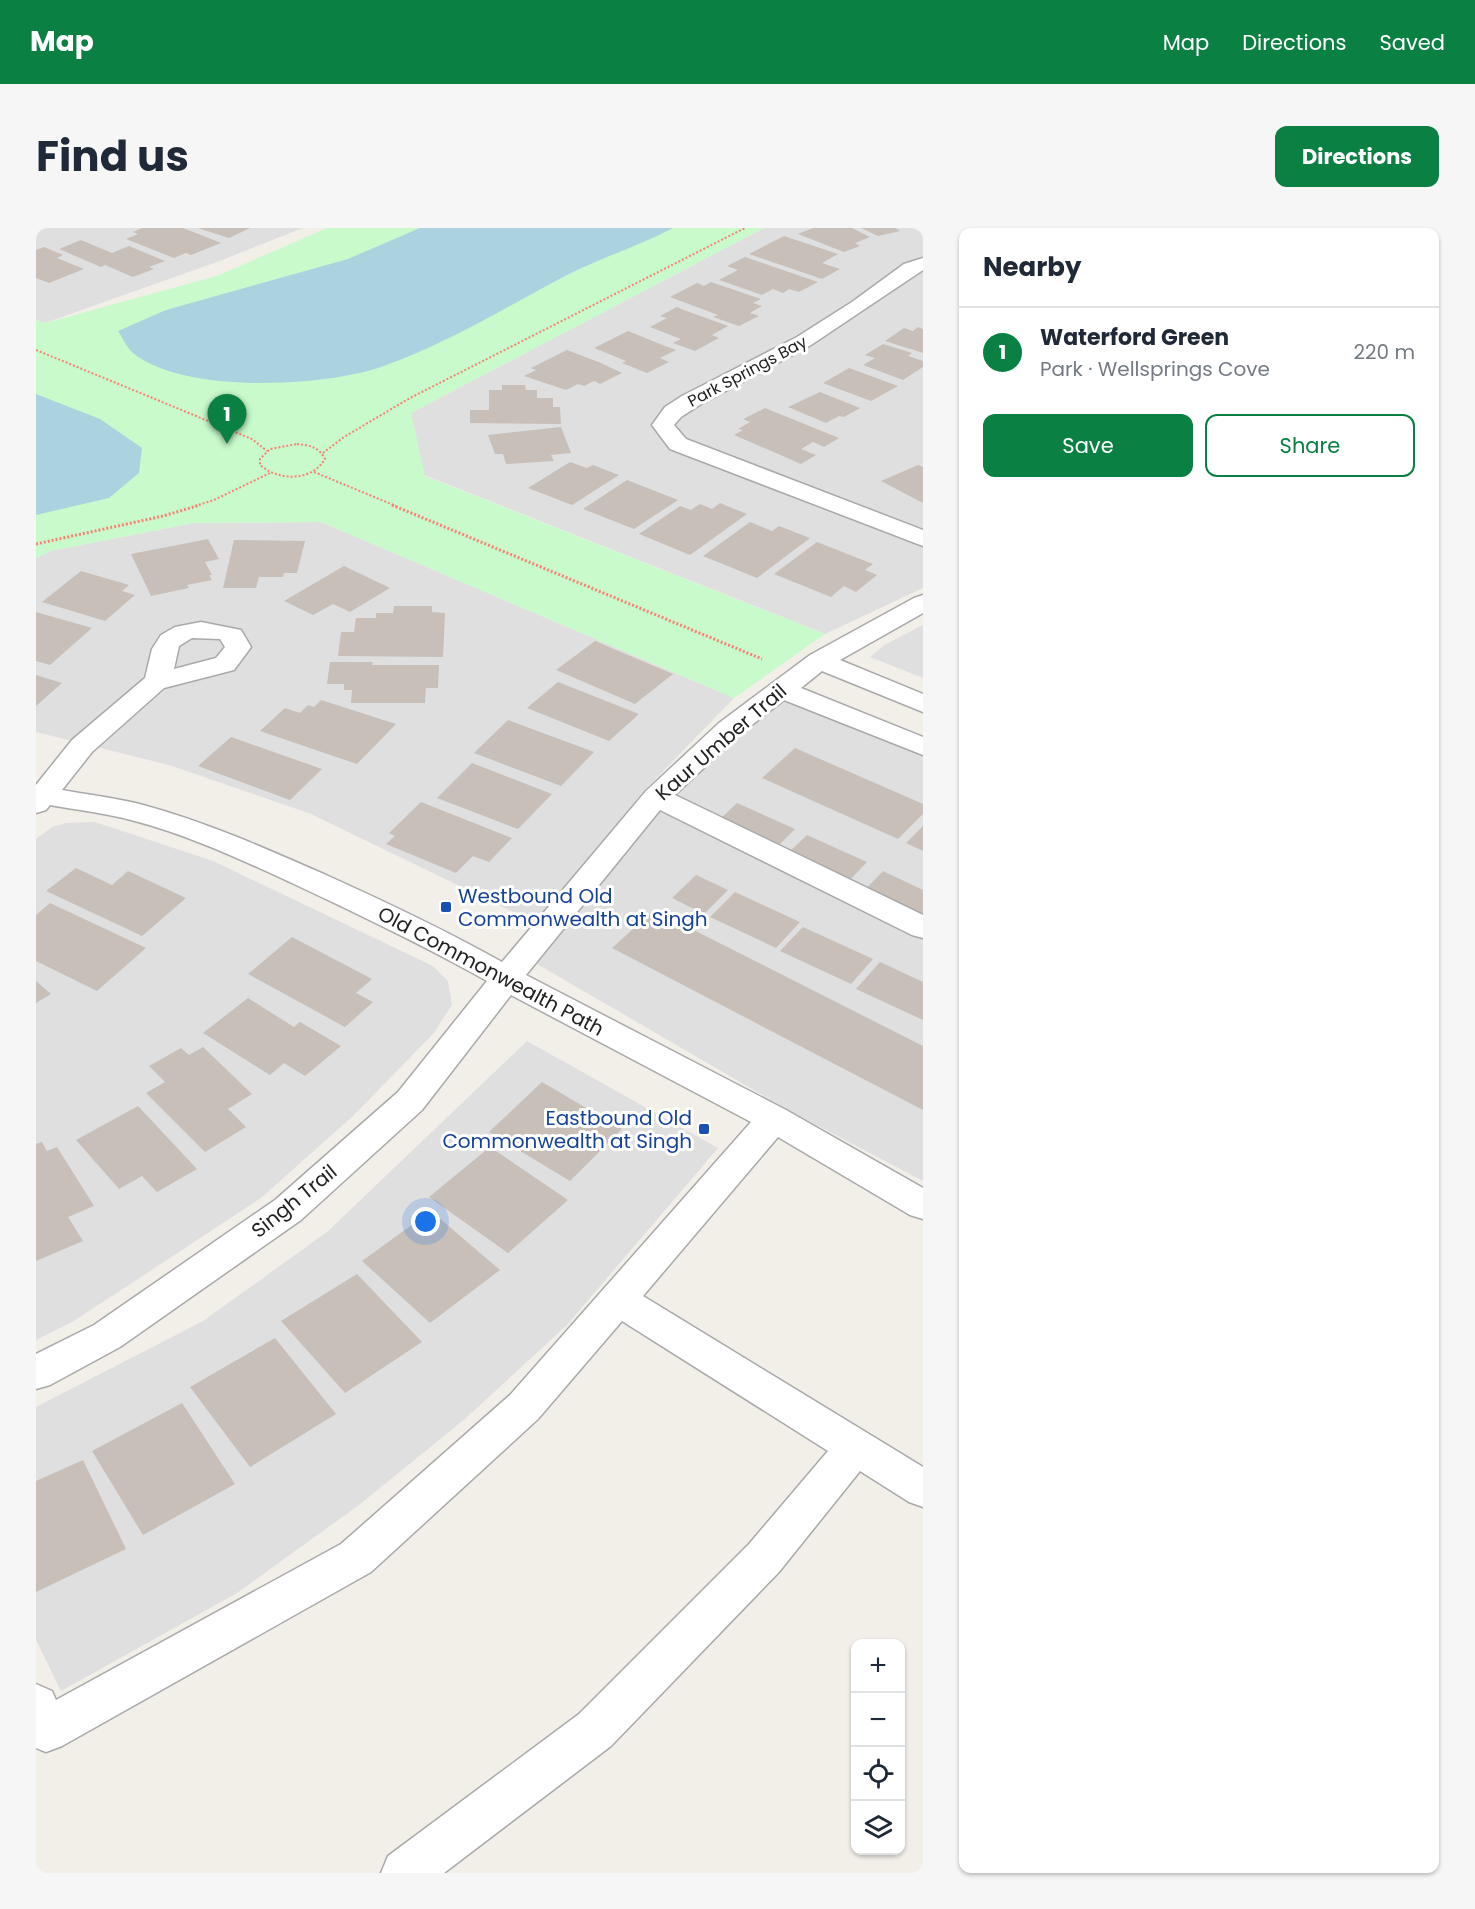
<!DOCTYPE html>
<html lang="en">
<head>
<meta charset="utf-8">
<style>
	:root { --surface:#fff; --page:#f6f6f7; --text:#1f2937; --muted:#747a83; --line:#e0e1e3; --accent:#0b8043 }
	body { margin:0; font-family:Poppins,sans-serif; background:var(--page); color:var(--text) }
	.controls { position:absolute; right:18px; bottom:18px; display:grid; overflow:hidden; border-radius:12px; box-shadow:0 2px 4px #0004 }
	.controls button { width:54px; height:54px; display:grid; place-items:center; padding:0; border:0; border-bottom:2px solid var(--line); background:var(--surface); color:var(--text); font:30px sans-serif }
	.you { position:absolute; left:390px; top:994px; width:21px; height:21px; margin:-15px; border:4px solid #fff; border-radius:50%; background:#1a73e8; box-shadow:0 0 0 9px #1a73e833 }
	.badge { display:grid; place-items:center; width:39px; height:39px; border-radius:50%; background:var(--accent); color:#fff; font-size:20px; font-weight:700 }
	.pin { position:absolute; translate:-50% -50px; filter:drop-shadow(0 2px 3px #0008) }
	.pin::after { content:''; position:absolute; top:32px; width:21px; height:18px; background:inherit; clip-path:polygon(0 0,100% 0,50% 100%) }
	.list { margin:0; padding:0; list-style:none }
	h2 { display:flex; justify-content:space-between; align-items:center; height:78px; margin:0; padding:0 24px; font-size:26px }
	h2 small { font-size:20px; font-weight:400; color:var(--muted) }
	.list li { display:grid; grid-template-columns:39px 1fr auto; gap:18px; align-items:center; box-sizing:border-box; height:90px; padding:0 24px; border-top:2px solid var(--line) }
	.list b { display:block; font-size:22px; white-space:nowrap }
	.list p { margin:0; font-size:20px; white-space:nowrap; color:var(--muted) }
	.list em { font-size:20px; font-style:normal; color:var(--muted) }
	.actions { display:flex; gap:12px; padding:18px 24px }
	.actions a { flex:1; padding:14px 0; border:2px solid var(--accent); border-radius:12px; text-align:center; font-size:21px; color:var(--accent) }
	.actions .main { background:var(--accent); color:#fff }
	.icon { flex:none; width:33px; height:33px; fill:none; stroke:currentColor; stroke-width:2; stroke-linecap:round; stroke-linejoin:round }
	.map { position:relative; flex:none; width:887px; height:1645px; overflow:hidden; border-radius:12px }
	header { display:flex; align-items:center; gap:36px; box-sizing:border-box; height:84px; padding:0 30px; background:var(--accent); color:#fff }
	header strong { font-size:28px }
	nav { display:flex; gap:33px; margin-inline-start:auto; font-size:21px }
	.intro { display:flex; align-items:center; justify-content:space-between; box-sizing:border-box; height:144px; padding:0 36px }
	h1 { margin:0; font-size:42px }
	.button { padding:15px 27px; border-radius:12px; background:var(--accent); color:#fff; font-size:21px; font-weight:700 }
	main { display:flex; gap:36px; padding:0 36px }
	aside { flex:1; background:var(--surface); border-radius:12px; box-shadow:0 2px 4px #0004 }
	.map>svg:first-child { display:block }
</style>
</head>
<body>
<header>
<strong>Map</strong>
<nav><a>Map</a><a>Directions</a><a>Saved</a></nav>
</header>
<div class="intro"><h1>Find us</h1><a class="button">Directions</a></div>
<main>
<div class="map">
<svg width="887" height="1645" viewBox="0 0 887 1645">
	<rect width="100%" height="100%" fill="#f2efe9"/>
	<!-- residential -->
	<path fill="#e0dfdf" d="M0,0H267L181,34L9,95L0,92Z
		M728,0H887V360L789,406L388,247L375,185Z
		M285,294L698,470L605,566L498,694L275,586L133,537L0,504V330L14,323L158,295Z
		M887,397V450L834,429L848,417Z
		M758,463L887,520V953L754,883L501,736L634,569Z
		M59,594L177,633L397,738L412,753L416,777L397,806L317,888L225,970L38,1093L0,1112V611L16,599L30,595Z
		M491,813L682,920L531,1097L429,1191L323,1277L201,1365L25,1463L0,1412V1179L167,1093L291,1004Z"/>
	<!-- park -->
	<path fill="#c8facc" d="M291,0H728L375,185L389,248L789,406L698,470L285,294L158,295L14,323L0,330V92L9,95L181,48Z"/>
	<!-- water -->
	<path fill="#aad3df" d="M384,0H637C605,17 570,28 537,44C473,77 413,115 345,139C286,159 147,166 97,125C91,120 86,109 82,103L130,82L312,31Z
		M0,166L64,191L106,220L103,245L73,270L0,287Z"/>
	<!-- building -->
	<path fill="#c7bfb8" d="M106,0H147L185,15L155,27L150,25L138,30L90,11L102,6L97,4Z
		M162,0H214L193,10Z
		M777,0H816L834,9L819,15L824,18L808,24L762,6Z
		M825,0H859L864,3L842,8Z
		M748,8L802,26L786,35L804,41L786,51L713,26Z
		M45,12L76,25L93,18L129,33L113,39L118,41L97,49L69,37L65,39L23,21Z
		M8,19L27,27L21,30L48,41L13,55L0,50V22Z
		M709,29L738,39L782,54L763,64L753,61L747,65L737,61L726,67L683,52L702,42L691,38Z
		M675,54L725,71L717,75L726,78L714,85L723,88L703,98L677,89L682,87L634,69L661,55L668,58Z
		M641,79L648,82L692,98L676,107L683,110L659,123L637,115L645,111L614,99L631,90L624,88Z
		M882,99L887,101V125L849,113L868,100L877,103Z
		M592,103L629,118L640,122L624,130L633,134L611,145L586,135L590,133L558,120Z
		M847,116L876,125L872,128L887,133V139L867,152L827,137L839,130L829,127Z
		M531,122L565,135L586,145L564,156L558,153L548,158L542,156L530,162L488,148L500,142L495,140Z
		M813,140L862,158L835,173L787,155Z
		M466,157H489L490,162H501V170H517V179H524L525,196L434,195V182H453V162H466Z
		M784,164L824,180L808,189L803,188L790,195L752,179Z
		M729,180L803,210L788,219L777,214L765,221L780,227L765,236L698,207L707,202L702,201L714,194L707,191Z
		M525,199L535,225L515,227L518,233L470,236L467,226H459L452,207Z
		M534,234L551,240L557,237L583,247L536,277L492,260Z
		M882,237L887,239V275L845,253Z
		M591,252L642,272L598,301L547,281Z
		M684,275L711,286L654,327L603,306L644,278L655,282L664,276L676,281Z
		M714,294L736,303L743,298L774,310L721,350L667,328Z
		M172,311L183,331L169,334L176,347H173L176,352L151,357L153,360L115,368L95,326Z
		M198,312L269,313L261,345H248L247,349H223L220,360H187Z
		M781,314L837,336L829,342L841,347L820,364L808,358L795,369L738,346Z
		M308,338L354,360L314,384L297,376L277,387L248,373Z
		M45,343L93,357L86,363L99,367L69,393L6,374Z
		M358,378H396V384L409,385L407,429L302,428L305,404H318L320,390H340V385H357Z
		M0,384L56,400L14,437L0,433Z
		M559,413L637,446L599,476L520,442Z
		M294,434H337L336,437H403L402,460H390L389,475H315L316,462H308V456H291Z
		M0,447L26,455L0,478Z
		M522,454L603,486L573,513L491,480Z
		M285,472L360,496L321,536L224,503L249,480L264,485L272,477L278,479Z
		M472,492L558,524L525,558L438,525Z
		M195,509L286,541L254,572L162,538Z
		M759,520L887,576V586L862,611L726,550Z
		M436,535L516,566L482,601L401,570Z
		M385,574L476,610L453,634L437,628L420,645L350,616L359,608L353,605Z
		M701,575L759,601L740,620L681,594Z
		M887,598V623L870,615Z
		M771,607L831,634L813,653L752,625Z
		M40,640L76,657L92,643L150,670L106,708L10,663Z
		M847,643L887,662V690L828,663Z
		M660,647L692,662L668,686L636,670Z
		M699,664L764,694L740,720L674,689Z
		M14,675L29,682L110,720L61,763L0,733V687Z
		M618,682L887,818V882L576,720Z
		M767,699L837,731L815,756L744,723Z
		M256,709L336,751L320,765L337,774L309,799L212,746Z
		M844,734L887,754V792L820,761Z
		M0,753L15,766L0,775Z
		M212,770L258,799L264,794L305,818L269,848L248,835L234,847L167,805Z
		M167,819L216,866L192,881L210,899L169,924L110,865L129,854L113,838L145,820L153,827Z
		M506,854L586,901L534,953L453,904Z
		M102,878L161,941L121,964L106,948L83,961L40,912Z
		M6,914L11,923L21,919L58,978L32,989L47,1013L0,1033V916Z
		M454,919L532,972L472,1025L393,969Z
		M395,983L464,1042L394,1095L326,1033Z
		M321,1046L386,1114L309,1165L245,1093Z
		M239,1110L300,1186L214,1239L154,1159Z
		M146,1175L199,1256L107,1307L56,1223Z
		M47,1232L90,1321L0,1364V1253Z"/>
	<g fill="none" stroke-linecap="round" stroke-linejoin="round">
		<defs>
			<path id="minor" d="M887,30V42L775,117L662,178L645,189L638,197L650,211L887,302V318L634,221L616,197L629,179L646,168L761,109L816,74L868,36Z
				M887,367V385L804,432L887,466V484L786,443L765,460L887,509V527L748,472L703,507L639,567L887,687V710L876,707L624,582L490,747L750,882L887,960V991L874,987L742,909L607,1068L887,1239V1279L873,1274L824,1243L743,1344L575,1518L408,1645H345L352,1628L543,1486L713,1316L792,1223L586,1093L502,1191L335,1344L26,1518L10,1524L0,1520V1456L16,1463L20,1472L305,1316L474,1167L715,894L475,767L386,882L265,992L84,1119L14,1157L0,1161V1126L58,1097L239,972L362,864L451,753C387,717 322,686 256,655C204,631 150,606 95,592C69,585 41,582 14,577L10,582L0,585V557L36,512L109,450L116,421L125,407L139,399L165,394L205,402L215,419L198,442L128,460L56,524L26,562C53,567 81,570 107,577C170,594 231,621 290,647C350,674 409,702 466,734L610,563L683,495L774,427L878,370ZM156,410L184,411L189,419L180,430L138,441L143,418Z"/>
		</defs>
		<!-- minor casing -->
		<use href="#minor" stroke="#a9a9a9" stroke-width="3"/>
		<!-- path-far1 -->
		<path stroke="#fa8072" stroke-width="2" stroke-dasharray="2 2" stroke-linecap="butt" d="M0,122L216,211L231,223
			M261,216C273,217 283,219 289,231C275,254 243,253 224,237V231L234,221Z
			M287,225L308,209L374,170L709,0
			M278,244L360,278
			M159,278L178,272L234,245"/>
		<!-- path -->
		<path stroke="#fa8072" stroke-width="3" stroke-dasharray="2 2" stroke-linecap="butt" d="M356,277L726,431
			M0,316L127,288L164,277"/>
		<!-- minor -->
		<use href="#minor" fill="#fff" fill-rule="evenodd"/>
	</g>
	<!-- markers -->
	<g fill="#1a4fb4" stroke="#fff" stroke-width="2">
		<rect x="404" y="673" width="12" height="12" rx="3"/>
		<rect x="662" y="895" width="12" height="12" rx="3"/>
	</g>
	<g text-anchor="middle" stroke-width="6" stroke-linejoin="round" paint-order="stroke">
		<!-- far-street labels -->
		<g font-size="16" fill="#222" stroke="#fff">
			<text transform="translate(711 143) rotate(-28)" y="6">Park Springs Bay</text>
		</g>
		<!-- street labels -->
		<g font-size="20" fill="#222" stroke="#fff">
			<text transform="translate(685 514) rotate(-41)" y="7">Kaur Umber Trail</text>
			<text transform="translate(455 743) rotate(28)" y="7">Old Commonwealth Path</text>
			<text transform="translate(258 973) rotate(-39)" y="7">Singh Trail</text>
		</g>
		<!-- transit labels -->
		<g font-size="20" fill="#164399" stroke="#fff" text-anchor="start">
			<text x="422" y="675">Westbound Old<tspan x="422" dy="23">Commonwealth at Singh</tspan></text>
			<text x="656" y="897" text-anchor="end">Eastbound Old<tspan x="656" dy="23">Commonwealth at Singh</tspan></text>
		</g>
	</g>
</svg>
<div class="controls">
<button>+</button>
<button>−</button>
<button><svg class="icon" aria-label="locate" viewBox="0 0 24 24"><circle cx="12" cy="12" r="6"/><path d="M12 2v4M12 18v4M2 12h4M18 12h4"/></svg></button>
<button><svg class="icon" aria-label="layers" viewBox="0 0 24 24"><path d="M12 4l9 5-9 5-9-5zM3 14l9 5 9-5"/></svg></button>
</div>
<div class="you"></div>
<div class="pin badge" style="left:191px;top:216px">1</div>
</div>
<aside>
<h2>Nearby<small></small></h2>
<ul class="list">
<li><span class="badge">1</span><div><b>Waterford Green</b><p>Park · Wellsprings Cove</p></div><em>220 m</em></li>
</ul>
<div class="actions"><a class="main">Save</a><a>Share</a></div>
</aside>
</main>
</body>
</html>
